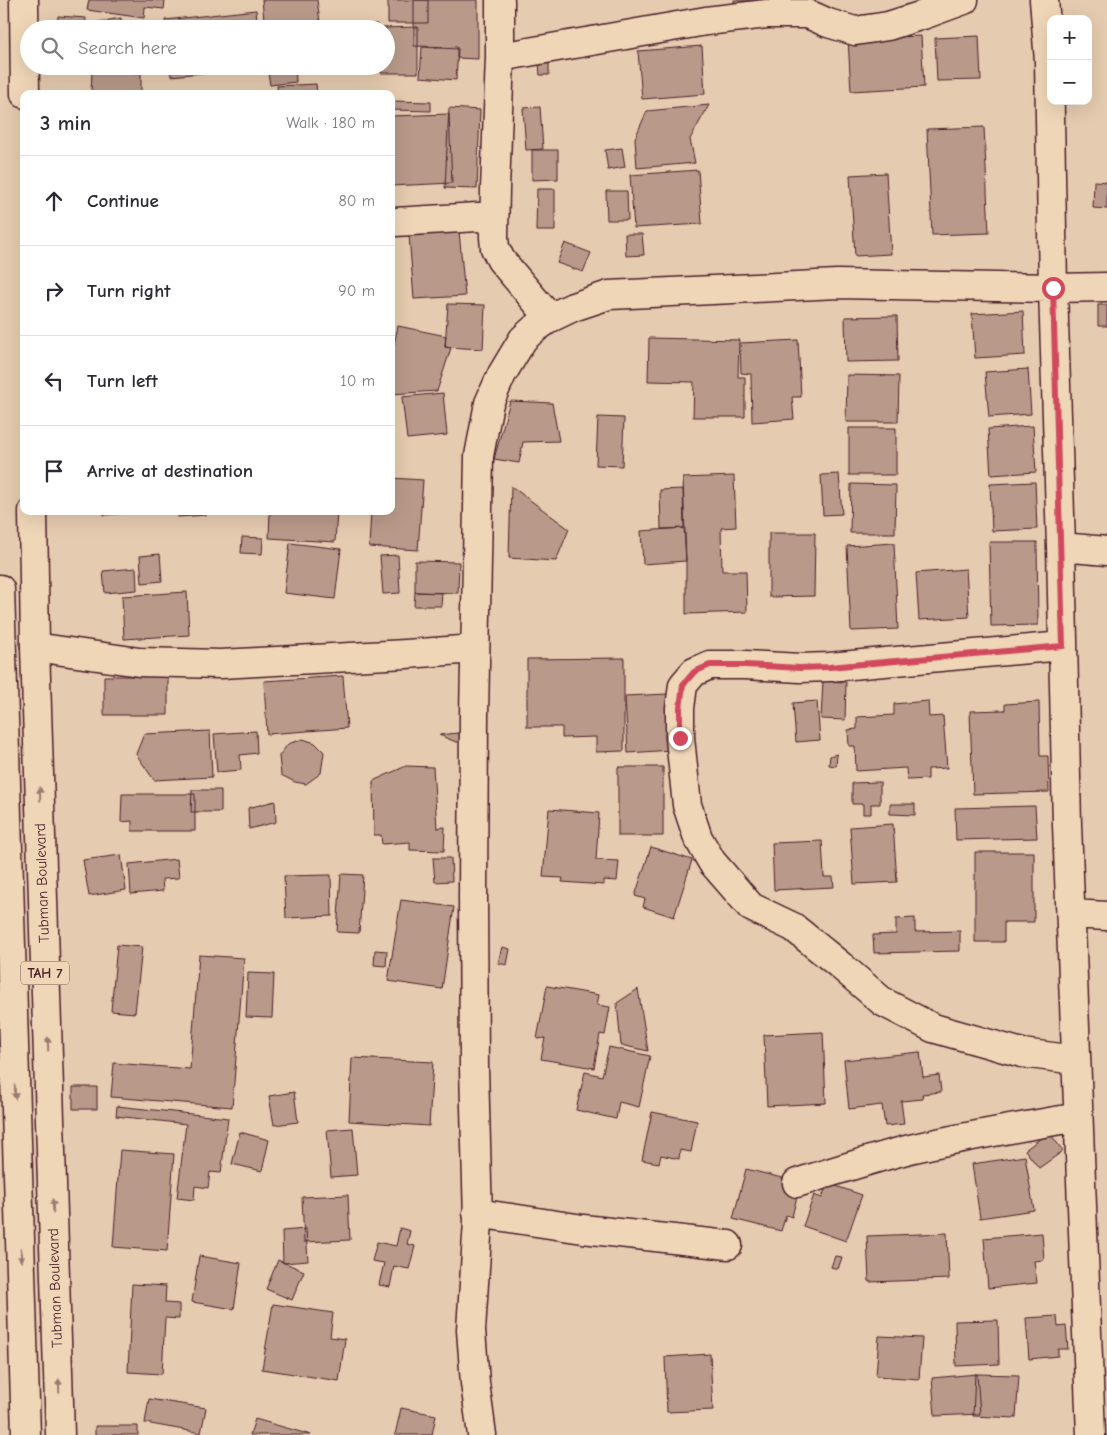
<!DOCTYPE html>
<html lang="en">
<head>
<meta charset="utf-8">
<style>
	:root { --surface:#fff; --page:#f7f7f7; --text:#2b2b33; --muted:#7c7c81; --line:#e1e1e2 }
	body { margin:0; font-family:"Comic Neue",sans-serif; background:var(--page); color:var(--text) }
	.controls { position:absolute; right:15px; top:15px; display:grid; overflow:hidden; border-radius:10px; box-shadow:0 5px 20px #0002 }
	.controls button { width:45px; height:45px; display:grid; place-items:center; padding:0; border:0; border-bottom:1px solid var(--line); background:var(--surface); color:var(--text); font:25px sans-serif }
	.stop { position:absolute; width:15px; height:15px; margin:-11px; border:4px solid #d1495b; border-radius:50%; background:#fff }
	.stop.end { background:#d1495b; border-color:#fff; box-shadow:0 1px 5px #0008 }
	.list { margin:0; padding:0; list-style:none }
	h2 { display:flex; justify-content:space-between; align-items:center; height:65px; margin:0; padding:0 20px; font-size:21px }
	h2 small { font-size:16px; font-weight:400; color:var(--muted) }
	.list li { display:grid; grid-template-columns:32px 1fr auto; gap:15px; align-items:center; box-sizing:border-box; height:90px; padding:0 20px; border-top:1px solid var(--line) }
	.list b { display:block; font-size:19px; white-space:nowrap }
	.list em { font-size:16px; font-style:normal; color:var(--muted) }
	.icon { flex:none; width:28px; height:28px; fill:none; stroke:currentColor; stroke-width:2; stroke-linecap:round; stroke-linejoin:round }
	.map { position:relative; flex:none; width:1107px; height:1435px; overflow:hidden }
	.search { position:absolute; background:var(--surface); box-shadow:0 5px 20px #0002; left:20px; top:20px; width:375px; height:55px; display:flex; align-items:center; gap:12px; box-sizing:border-box; padding:0 18px; border-radius:28px; color:var(--muted); font-size:19px }
	.panel { position:absolute; background:var(--surface); box-shadow:0 5px 20px #0002; left:20px; top:90px; width:375px; height:425px; border-radius:10px }
	.map>svg:first-child { display:block }
</style>
</head>
<body>
<div class="map">
<svg width="1107" height="1435" viewBox="0 0 1107 1435">
	<rect width="100%" height="100%" fill="#e5cbaf"/>
	<filter id="ink" filterUnits="userSpaceOnUse"><feTurbulence type="fractalNoise" baseFrequency=".02" numOctaves="2"/><feDisplacementMap in="SourceGraphic" scale="10" xChannelSelector="R" yChannelSelector="G"/><feConvolveMatrix kernelMatrix="1 2 1 2 8 2 1 2 1" color-interpolation-filters="sRGB"/></filter>
	<g filter="url(#ink)">
		<!-- building -->
		<path fill="#b99a8a" stroke="#4a1f2b" d="M89,0H165L164,9L145,7L144,18L87,10Z
			M262,0H317L321,29H265Z
			M388,0H428V23H388Z
			M414,0H478V59L457,58V47L414,46Z
			M734,0H765L734,3Z
			M256,10L258,29H166L165,20Z
			M58,16L86,18L85,29H57Z
			M121,18L122,29H99L98,22Z
			M377,24V29H323V27Z
			M418,27V73H381V66H386V29H381V28Z
			M921,36L924,87L851,91L848,39Z
			M979,36L981,80L937,81L935,38Z
			M702,46L705,94L642,99L638,51Z
			M422,47L458,49L456,80L420,77Z
			M539,63H549V75H540Z
			M120,66H145V68L120,69Z
			M170,66H262V67L171,76Z
			M267,66H295L296,82L270,85Z
			M92,71L141,73V94H91Z
			M316,84L317,94H278L277,86Z
			M391,101L431,102V111L391,110Z
			M709,105L690,139L695,163L637,168L635,138L647,111Z
			M540,107L543,149L526,150L523,108Z
			M449,108L480,110L477,189L445,188Z
			M449,114L452,183L391,186V116Z
			M984,127L989,233L932,235L927,129Z
			M622,148L625,167L608,170L605,150Z
			M532,150H558V179L532,180Z
			M698,170L702,224L634,228L630,175Z
			M886,173L891,254L855,256L850,175Z
			M1094,181L1107,182V209L1093,208Z
			M537,189H555V231H536Z
			M606,191H627L628,220H607Z
			M459,231L465,296L414,299L409,235Z
			M625,234H642L644,255L626,256Z
			M565,243L591,253L583,272L557,263Z
			M448,304L485,305L483,349L445,347Z
			M1098,305H1107V326H1098Z
			M1023,311L1025,355L975,358L972,314Z
			M897,316L898,361L846,362L845,317Z
			M398,326L446,336L445,347L451,348L437,391L391,394V358Z
			M649,338L739,340L738,377H745V417H693L694,382L648,381Z
			M798,340L801,397H792L794,419L752,422L751,374L741,373L740,343Z
			M1028,369L1031,414L989,417L985,372Z
			M847,375L899,376L898,422H846Z
			M443,393L447,435L407,439L402,397Z
			M510,401L552,403L559,441L523,442L519,463L494,459Z
			M598,417L624,418L622,466L596,465Z
			M1033,426L1036,472L991,475L988,429Z
			M849,428H896V475H849Z
			M839,474L842,514L823,515L821,475Z
			M734,476L736,527L721,528L722,571H746L747,612L686,614V561L683,478Z
			M391,478L423,480L418,550L369,547L371,511H391Z
			M1035,482L1037,529L992,531L990,484Z
			M851,484L896,485L895,533H850Z
			M511,486L569,529L556,561L509,558Z
			M683,489L684,528L661,529L660,490Z
			M104,511H154L104,515Z
			M178,511H206V515L178,517Z
			M270,511H337L335,542L269,538Z
			M684,528L686,561L643,564L641,531Z
			M769,533H815L814,596L769,597Z
			M242,537L263,538L262,554L241,553Z
			M989,542H1037L1038,625L991,626Z
			M290,543L341,549L335,599L284,593Z
			M894,543L898,629L851,631L847,546Z
			M160,554L162,581L142,583L140,556Z
			M398,555L400,593L383,594L380,556Z
			M415,561L459,562L458,593L415,592Z
			M136,568L137,590L105,593L103,571Z
			M966,569L969,617L919,620L916,573Z
			M187,592L189,635L124,639L122,596Z
			M415,592L442,593L441,606H414Z
			M624,658V751L596,752V737L562,738V727H527V659Z
			M104,676H168V715H104Z
			M343,676L347,728L267,734L264,681Z
			M823,681L846,682L845,720L821,719Z
			M668,694L671,750L628,753L625,696Z
			M817,701L820,740L796,742L793,703Z
			M928,701L929,717L943,716L947,768L928,769V779L907,780L906,768L856,771L855,746H849L848,730L857,729V717L894,715V704Z
			M1039,702L1040,756H1048L1049,792L973,794L970,711L1005,710V704Z
			M210,731L212,777L154,780L136,754L144,734Z
			M256,731L257,753L240,755L241,770L217,772L214,734Z
			M458,733L475,740L456,742L439,735Z
			M303,739L315,743L324,752L321,773L306,784L295,782L281,775L279,756L288,744Z
			M837,754L836,766L829,765L830,756Z
			M406,766L433,767L437,828L445,827L444,851L410,850V842L382,844L381,835H374L373,781Z
			M618,767H663V836H618Z
			M880,782V804H871V814H863V804H852V783Z
			M192,790H221V812H191Z
			M122,794H195V831H132V821L121,822Z
			M275,801L276,822L249,829L248,808Z
			M890,804H915V815L890,814Z
			M1035,806L1037,838L956,840L955,808Z
			M549,809L599,813L596,860L619,861L617,881L604,880V885L562,882L563,878L543,877Z
			M893,824L897,882L854,884L850,827Z
			M822,841L824,877H833L834,887L774,890L772,843Z
			M651,847L692,860L674,917L643,907L645,899L635,896Z
			M975,852H1034V922H1004V942H975Z
			M121,855L126,890L89,896L83,860Z
			M433,858H451L452,881L435,882Z
			M177,859L179,878L162,879L163,891L131,894L129,864Z
			M341,874L363,875L359,933L337,932Z
			M331,875L332,916L286,918L284,876Z
			M401,900L454,907L442,989L388,981Z
			M915,918V932L960,931V951L874,953L873,935L896,934V919Z
			M117,945L142,947L135,1013L111,1011Z
			M502,947L510,949L507,965L498,963Z
			M375,950L387,951L386,966L374,965Z
			M199,955L244,958L232,1107L111,1097L114,1063L190,1069Z
			M248,973L274,974L272,1018L246,1017Z
			M547,986L599,995L597,1005L610,1007L605,1035L600,1034L594,1068L541,1059L545,1038L537,1039Z
			M638,989L648,1051L621,1045L617,1003Z
			M823,1032L826,1103L767,1106L764,1035Z
			M609,1047L650,1056L639,1107L619,1102L616,1119L576,1110L585,1072L602,1076Z
			M920,1052L923,1077L939,1075L941,1092L922,1094L923,1099L901,1101L904,1124L885,1126L882,1105L849,1109L844,1060Z
			M352,1058L433,1062L429,1126L349,1121Z
			M73,1087H97V1109H73Z
			M294,1092L298,1122L274,1125L269,1096Z
			M117,1106L228,1118L221,1173L210,1172L208,1188L195,1186L194,1200L177,1198L186,1124L116,1116Z
			M652,1112L697,1121L691,1152L680,1150L679,1159L661,1155L659,1163L642,1160Z
			M353,1128L357,1175L331,1177L327,1130Z
			M240,1132L269,1140L262,1171L232,1164Z
			M1049,1132L1063,1151L1039,1168L1025,1150Z
			M120,1150L174,1154L167,1251L113,1247Z
			M1025,1156L1034,1210L980,1218L972,1164Z
			M746,1169L790,1180L787,1193L797,1196L792,1217L786,1215L781,1231L733,1219Z
			M827,1183L862,1195L846,1241L803,1226L814,1195L822,1198Z
			M348,1195L350,1240L304,1242L302,1197Z
			M400,1228L410,1231L407,1244L415,1246L409,1269L394,1266L390,1287L379,1285L384,1263L372,1261L377,1242L396,1246Z
			M306,1229L308,1261L283,1263L282,1231Z
			M947,1233L949,1279L869,1282L867,1236Z
			M1042,1233L1044,1260L1034,1261L1037,1283L988,1288L984,1238Z
			M199,1256L241,1263L234,1309L192,1302Z
			M835,1256L842,1257L838,1269L831,1267Z
			M278,1260L304,1271L292,1300L266,1289Z
			M132,1284L166,1286L165,1303L179,1304V1319L165,1318L162,1374L128,1372Z
			M273,1304L333,1313L330,1337L345,1339L339,1381L262,1369Z
			M1057,1316L1058,1327L1066,1326L1068,1349H1058V1356L1029,1359L1026,1318Z
			M998,1320L999,1364L956,1366L955,1321Z
			M879,1336L922,1338L919,1379L876,1376Z
			M710,1354L713,1410L667,1412L665,1357Z
			M975,1374L1019,1375L1016,1418L973,1416Z
			M977,1374L980,1414L935,1416L932,1378Z
			M149,1399L206,1408L201,1433L145,1423Z
			M401,1408L436,1415L432,1435H395Z
			M255,1419L311,1435H250Z
			M95,1426H138V1435H95Z"/>
		<g fill="none" stroke-linecap="round" stroke-linejoin="round">
			<defs>
				<path id="street" d="M500,0V57L495,189L494,237L495,248L501,260L550,318
					M1044,0L1049,61L1053,288L1061,547L1067,825L1091,1435
					M500,57L706,21L767,14H808L828,23L855,31L888,26L923,15L964,0
					M395,222L494,216
					M1061,547L1107,551
					M1063,646L829,667L800,668L745,665H710L694,672L683,685L680,708V738L687,805L698,838L712,862L751,907L793,927L841,966L883,1002L933,1028L1022,1053L1076,1060
					M35,647L139,662L221,664L406,654L475,649
					M1071,914L1107,916
					M797,1183C834,1171 872,1159 910,1149C965,1136 1022,1127 1078,1117
					M477,1213L583,1229L728,1245
					M482,1435L475,1383L471,1330L478,1221L474,1068L473,897L474,716L479,456L489,403L502,374L523,339L533,330L550,318L573,307L609,295L837,284L1053,288L1107,287"/>
				<path id="highway" d="M24,0L25,94
					M33,511L35,647L60,1435
					M0,589L26,1435"/>
			</defs>
			<!-- street casing -->
			<use href="#street" stroke="#4a1f2b" stroke-width="31"/>
			<!-- highway casing -->
			<use href="#highway" stroke="#4a1f2b" stroke-width="31"/>
			<!-- street -->
			<use href="#street" stroke="#efd6b7" stroke-width="28"/>
			<!-- highway -->
			<use href="#highway" stroke="#efd6b7" stroke-width="28"/>
		</g>
		<!-- one-way arrows -->
		<defs><path id="oneway-solid" d="M-6-.8H1V-3.2L6.5 0L1 3.2V.8H-6Z" transform="scale(1.25)"/></defs>
		<g fill="#9c7a71">
			<use href="#oneway-solid" transform="translate(40 794) rotate(-92)"/>
			<use href="#oneway-solid" transform="translate(48 1044) rotate(-92)"/>
			<use href="#oneway-solid" transform="translate(15 1092) rotate(88)"/>
			<use href="#oneway-solid" transform="translate(53 1206) rotate(-92)"/>
			<use href="#oneway-solid" transform="translate(21 1255) rotate(88)"/>
			<use href="#oneway-solid" transform="translate(59 1386) rotate(-92)"/>
		</g>
	</g>
	<g fill="none" stroke-linecap="round" stroke-linejoin="round" filter="url(#ink)">
		<!-- route -->
		<path stroke="#d1495b" stroke-width="6" d="M680,738V708L683,685L694,672L710,665H745L800,668L829,667L1063,646L1053,288"/>
	</g>
	<g text-anchor="middle" stroke-width="4.5" stroke-linejoin="round" paint-order="stroke">
		<!-- shield labels -->
		<rect fill="#efd6b7" stroke="#7c5655" stroke-width="1" x="21" y="961.5" width="48" height="23" rx="4"/>
		<g font-size="14" font-weight="bold" fill="#4a1f2b">
			<text x="45" y="978">TAH 7</text>
		</g>
		<!-- street labels -->
		<g font-size="15" fill="#4a1f2b" stroke="#efd6b7">
			<text transform="translate(42 883) rotate(-92)" y="5">Tubman Boulevard</text>
			<text transform="translate(55 1288) rotate(-92)" y="5">Tubman Boulevard</text>
		</g>
	</g>
</svg>
<div class="controls">
<button>+</button>
<button>−</button>
</div>
<div class="stop" style="left:1053px;top:288px"></div>
<div class="stop end" style="left:680px;top:738px"></div>
<div class="search"><svg class="icon" aria-label="search" viewBox="0 0 24 24"><circle cx="10" cy="10" r="6"/><path d="M15 15l6 6"/></svg>Search here</div>
<section class="panel">
<h2>3 min<small>Walk · 180 m</small></h2>
<ul class="list">
<li><svg class="icon" aria-label="ahead" viewBox="0 0 24 24"><path d="M12 20V5M6 11l6-6 6 6"/></svg><div><b>Continue</b></div><em>80 m</em></li>
<li><svg class="icon" aria-label="right" viewBox="0 0 24 24"><path d="M7 20v-9h11M14 6l5 5-5 5"/></svg><div><b>Turn right</b></div><em>90 m</em></li>
<li><svg class="icon" aria-label="left" viewBox="0 0 24 24"><path d="M17 20v-9H6M10 6l-5 5 5 5"/></svg><div><b>Turn left</b></div><em>10 m</em></li>
<li><svg class="icon" aria-label="arrive" viewBox="0 0 24 24"><path d="M6 21V4h12l-3 4 3 4H6"/></svg><div><b>Arrive at destination</b></div></li>
</ul>
</section>
</div>
</body>
</html>
